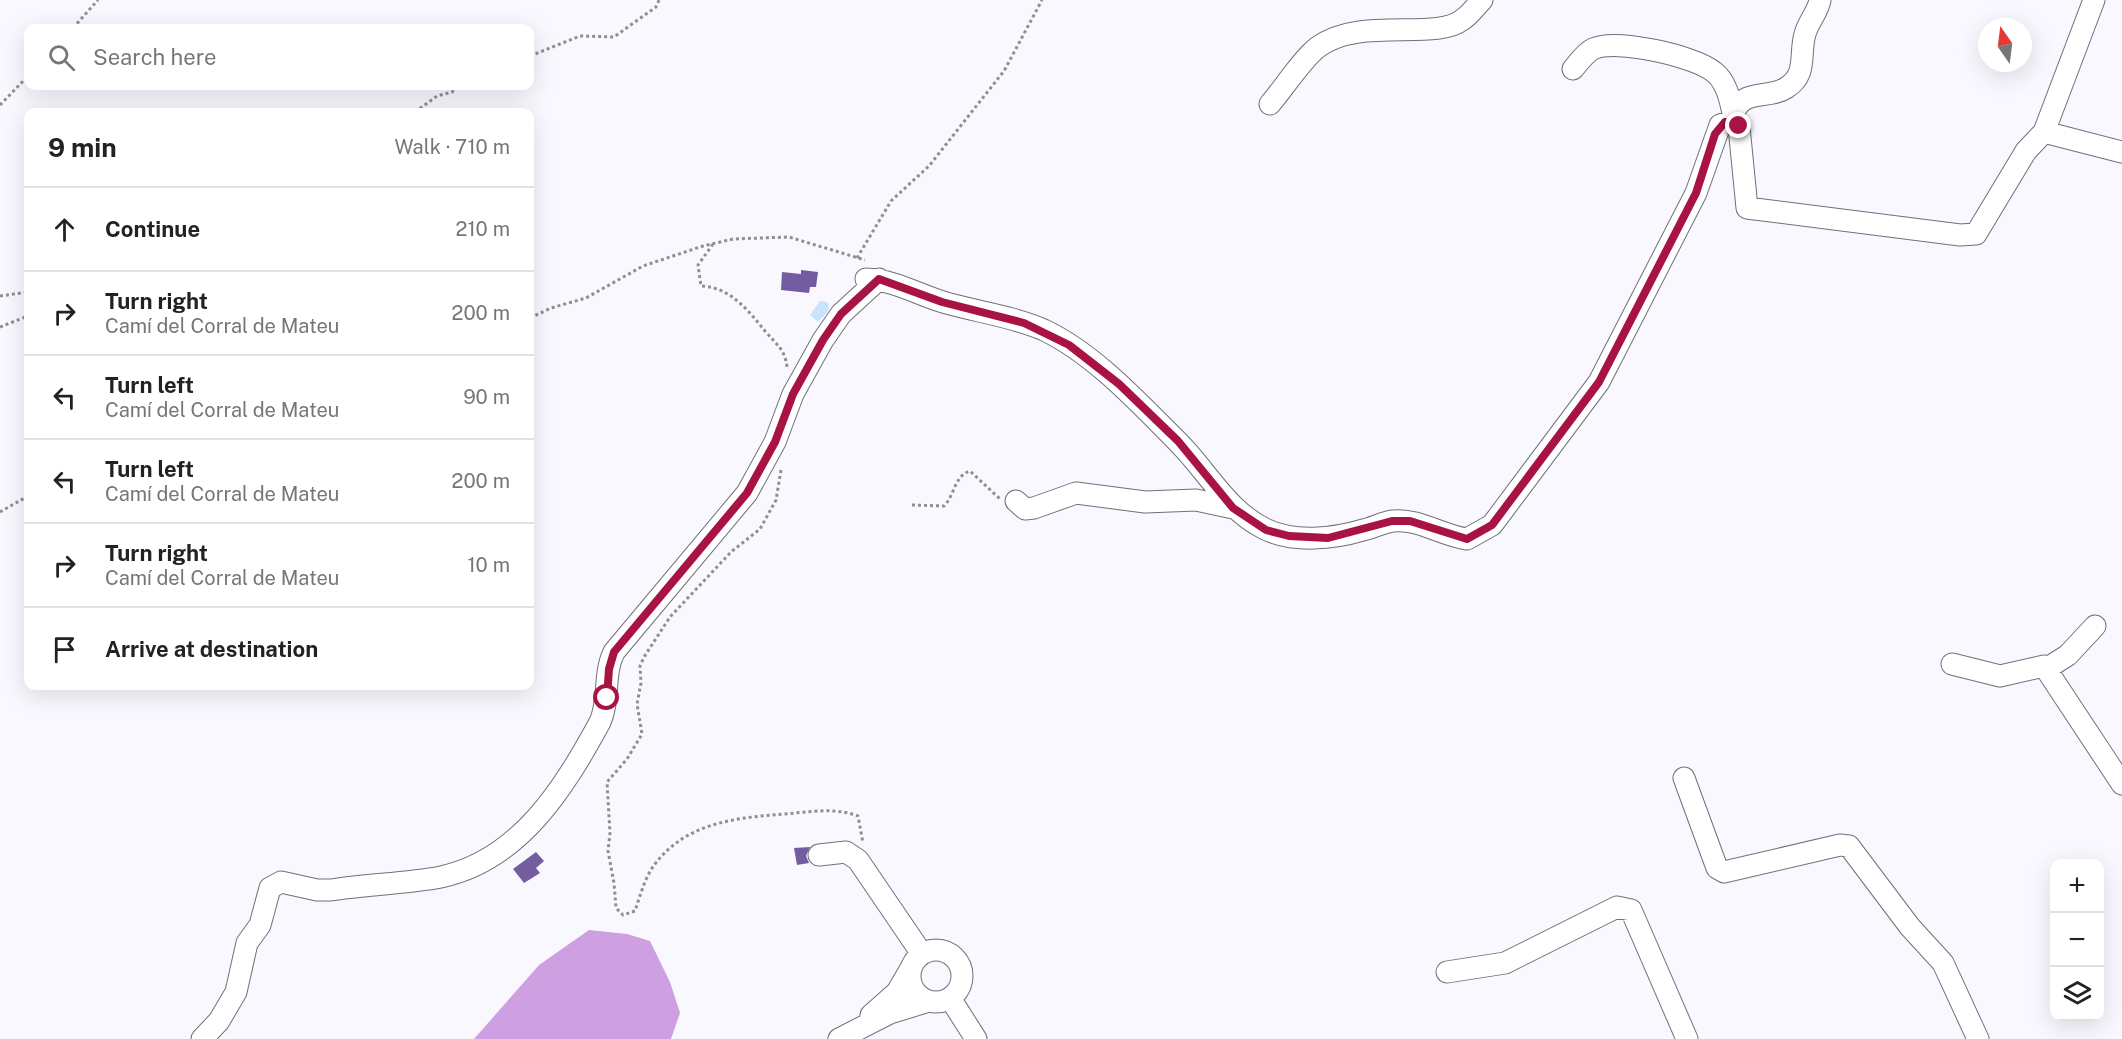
<!DOCTYPE html>
<html lang="en">
<head>
<meta charset="utf-8">
<style>
	:root { --surface:#fff; --page:#f2f2f2; --text:#222; --muted:#767676; --line:#e0e0e0 }
	body { margin:0; font-family:"Public Sans",sans-serif; background:var(--page); color:var(--text) }
	.controls { position:absolute; right:18px; bottom:18px; display:grid; overflow:hidden; border-radius:12px; box-shadow:0 6px 24px #0002 }
	.controls button { width:54px; height:54px; display:grid; place-items:center; padding:0; border:0; border-bottom:2px solid var(--line); background:var(--surface); color:var(--text); font:30px sans-serif }
	.compass { position:absolute; left:1978px; top:18px; width:54px; height:54px; border-radius:50%; background:var(--surface); box-shadow:0 6px 24px #0002; rotate:346deg }
	.stop { position:absolute; width:18px; height:18px; margin:-14px; border:4px solid #a91344; border-radius:50%; background:#fff }
	.stop.end { background:#a91344; border-color:#fff; box-shadow:0 2px 6px #0008 }
	.list { margin:0; padding:0; list-style:none }
	h2 { display:flex; justify-content:space-between; align-items:center; height:78px; margin:0; padding:0 24px; font-size:26px }
	h2 small { font-size:20px; font-weight:400; color:var(--muted) }
	.list li { display:grid; grid-template-columns:39px 1fr auto; gap:18px; align-items:center; box-sizing:border-box; height:84px; padding:0 24px; border-top:2px solid var(--line) }
	.list b { display:block; font-size:22px; white-space:nowrap }
	.list p { margin:0; font-size:20px; white-space:nowrap; color:var(--muted) }
	.list em { font-size:20px; font-style:normal; color:var(--muted) }
	.icon { flex:none; width:33px; height:33px; fill:none; stroke:currentColor; stroke-width:2; stroke-linecap:round; stroke-linejoin:round }
	.map { position:relative; flex:none; width:2122px; height:1039px; overflow:hidden }
	.search { position:absolute; background:var(--surface); box-shadow:0 6px 24px #0002; left:24px; top:24px; width:510px; height:66px; display:flex; align-items:center; gap:15px; box-sizing:border-box; padding:0 21px; border-radius:12px; color:var(--muted); font-size:22px }
	.panel { position:absolute; background:var(--surface); box-shadow:0 6px 24px #0002; left:24px; top:108px; width:510px; height:582px; border-radius:12px }
	.map>svg:first-child { display:block }
</style>
</head>
<body>
<div class="map">
<svg width="2122" height="1039" viewBox="0 0 2122 1039">
	<rect width="100%" height="100%" fill="#f8f8fe"/>
	<!-- forest -->
	<path fill="#ce9fe1" d="M589,930L627,934L650,941L670,982L680,1013L671,1039H474L539,965Z"/>
	<!-- water -->
	<path fill="#c9e4fa" d="M820,301L827,302C833,310 823,316 818,322L810,315Z"/>
	<!-- building -->
	<path fill="#735da0" d="M801,270L818,272L816,287H810L809,293L781,290L782,272L801,274Z
		M810,847L806,856L809,863L797,865L794,848Z
		M536,852L544,861L536,868L540,873L524,883L513,869Z"/>
	<g fill="none" stroke-linecap="round" stroke-linejoin="round">
		<defs>
			<path id="minor" d="M1573,69C1579,62 1585,53 1593,49C1615,38 1695,56 1714,72C1726,81 1730,99 1733,113
				M1270,104C1284,88 1302,59 1318,47C1359,16 1435,41 1462,20C1470,15 1476,6 1482,0
				M1731,121C1740,85 1766,101 1786,88C1808,75 1799,54 1805,34C1808,22 1818,12 1820,0
				M2044,132L2122,152
				M866,279C894,280 917,294 943,302C977,312 1012,316 1044,330C1094,354 1137,401 1176,440C1206,469 1226,510 1265,529C1294,543 1333,539 1363,530C1373,528 1383,522 1393,521C1419,518 1442,536 1467,539L1492,525L1599,382L1696,193L1720,125L1731,121L1739,127L1747,208L1960,235L1976,234L2026,151L2044,132L2094,0
				M1016,501L1025,509L1034,508L1076,493L1145,502L1196,500L1233,508
				M2095,626L2068,655L2046,669L2122,784
				M1952,664L2000,676L2044,666L2046,669
				M1684,778L1717,868L1724,872L1840,845L1849,846L1910,927L1943,963L1978,1039
				M819,855L846,852L858,860L922,954
				M910 976a26 26 0 1 1 52 0a26 26 0 1 1-52 0Z
				M1447,972L1505,963L1617,907L1631,910L1687,1039
				M950,998L976,1039
				M871,1015L897,992L911,968
				M202,1039L219,1021L236,992L247,943L260,925L270,888L281,882L317,890H331C367,884 405,884 441,877C520,860 564,788 600,722C610,700 603,674 614,652L747,493L775,442L793,394L823,340L841,314L879,279
				M839,1039L890,1013L929,1001"/>
		</defs>
		<!-- minor casing -->
		<use href="#minor" stroke="#6f7079" stroke-width="23"/>
		<!-- path -->
		<path stroke="#8e8e93" stroke-width="3" stroke-dasharray="3 3" stroke-linecap="butt" d="M73,28L98,0
			M530,56L580,36L614,37L656,7L659,0
			M0,105L28,76
			M415,112L437,96L452,92L458,86
			M713,244L698,265L701,286C730,287 748,310 765,331C776,344 785,349 787,367
			M857,258L891,201L929,166L1004,71L1042,0
			M0,296L28,292
			M530,318L551,308L586,298L643,266L703,246L733,239L789,237L865,260
			M0,327L28,316
			M781,470L776,500L760,529L731,552L670,617L644,657L640,666L641,683L637,704L642,734L627,759L607,782L610,833L608,851L614,883L616,908L623,915L635,911C640,896 645,877 655,864C687,822 736,818 784,814C809,812 835,807 858,816L863,843
			M912,505L944,506C955,495 954,476 970,471L1000,499
			M0,512L28,496"/>
		<!-- minor -->
		<use href="#minor" stroke="#fff" stroke-width="21"/>
	</g>
	<g fill="none" stroke-linecap="round" stroke-linejoin="round">
		<!-- route -->
		<path stroke="#a91344" stroke-width="8" d="M607,698L609,669L614,652L747,493L775,442L793,394L823,340L841,314L879,279L942,302L1024,323L1069,345L1119,384L1178,441L1233,508L1266,530L1289,536L1328,538L1392,521H1410L1467,539L1492,525L1599,382L1696,193L1715,134L1725,122H1736L1739,126"/>
	</g>
</svg>
<div class="controls">
<button>+</button>
<button>−</button>
<button><svg class="icon" aria-label="layers" viewBox="0 0 24 24"><path d="M12 4l9 5-9 5-9-5zM3 14l9 5 9-5"/></svg></button>
</div>
<svg class="compass" viewBox="-18 -18 36 36"><path d="M0-13l5 13h-10z" fill="#e53935"/><path d="M0 13l5-13h-10z" fill="#767676"/></svg>
<div class="stop" style="left:607px;top:698px"></div>
<div class="stop end" style="left:1739px;top:126px"></div>
<div class="search"><svg class="icon" aria-label="search" viewBox="0 0 24 24"><circle cx="10" cy="10" r="6"/><path d="M15 15l6 6"/></svg>Search here</div>
<section class="panel">
<h2>9 min<small>Walk · 710 m</small></h2>
<ul class="list">
<li><svg class="icon" aria-label="ahead" viewBox="0 0 24 24"><path d="M12 20V5M6 11l6-6 6 6"/></svg><div><b>Continue</b></div><em>210 m</em></li>
<li><svg class="icon" aria-label="right" viewBox="0 0 24 24"><path d="M7 20v-9h11M14 6l5 5-5 5"/></svg><div><b>Turn right</b><p>Camí del Corral de Mateu</p></div><em>200 m</em></li>
<li><svg class="icon" aria-label="left" viewBox="0 0 24 24"><path d="M17 20v-9H6M10 6l-5 5 5 5"/></svg><div><b>Turn left</b><p>Camí del Corral de Mateu</p></div><em>90 m</em></li>
<li><svg class="icon" aria-label="left" viewBox="0 0 24 24"><path d="M17 20v-9H6M10 6l-5 5 5 5"/></svg><div><b>Turn left</b><p>Camí del Corral de Mateu</p></div><em>200 m</em></li>
<li><svg class="icon" aria-label="right" viewBox="0 0 24 24"><path d="M7 20v-9h11M14 6l5 5-5 5"/></svg><div><b>Turn right</b><p>Camí del Corral de Mateu</p></div><em>10 m</em></li>
<li><svg class="icon" aria-label="arrive" viewBox="0 0 24 24"><path d="M6 21V4h12l-3 4 3 4H6"/></svg><div><b>Arrive at destination</b></div></li>
</ul>
</section>
</div>
</body>
</html>
